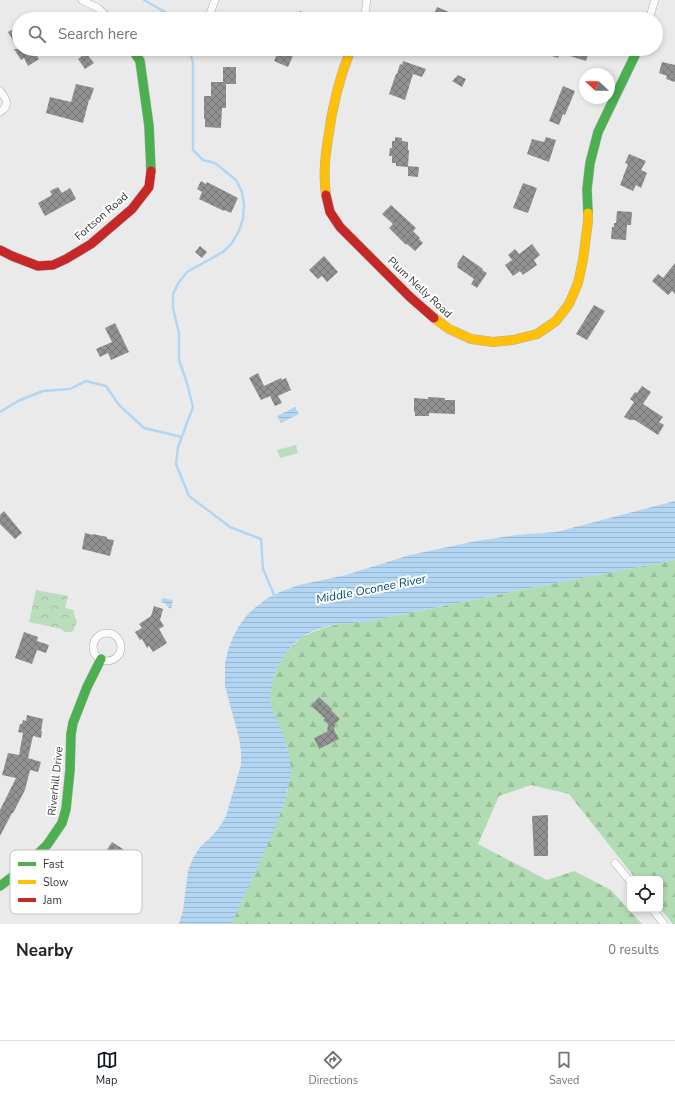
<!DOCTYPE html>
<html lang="en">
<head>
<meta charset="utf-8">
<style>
	:root { --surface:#fff; --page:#f6f6f6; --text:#202124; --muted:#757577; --line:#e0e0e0; --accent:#111827 }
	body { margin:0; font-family:"Nunito Sans",sans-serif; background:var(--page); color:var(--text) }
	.controls { position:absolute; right:12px; bottom:12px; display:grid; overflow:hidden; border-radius:6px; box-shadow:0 2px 6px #0003 }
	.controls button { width:36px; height:36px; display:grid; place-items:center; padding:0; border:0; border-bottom:1px solid var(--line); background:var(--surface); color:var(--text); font:20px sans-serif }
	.compass { position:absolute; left:579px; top:68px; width:36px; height:36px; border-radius:50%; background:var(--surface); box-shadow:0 2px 6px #0003; rotate:291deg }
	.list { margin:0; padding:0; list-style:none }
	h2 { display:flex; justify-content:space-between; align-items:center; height:52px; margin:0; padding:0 16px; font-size:17px }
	h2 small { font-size:13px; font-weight:400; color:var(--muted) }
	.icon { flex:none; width:22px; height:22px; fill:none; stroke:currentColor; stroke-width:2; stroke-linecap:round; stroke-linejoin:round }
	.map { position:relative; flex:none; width:675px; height:924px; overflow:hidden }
	.search { position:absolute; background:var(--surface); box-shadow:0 2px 6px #0003; left:12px; right:12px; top:12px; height:44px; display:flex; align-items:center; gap:10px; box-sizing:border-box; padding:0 14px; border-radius:22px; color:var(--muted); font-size:15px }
	.sheet { height:116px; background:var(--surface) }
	nav { display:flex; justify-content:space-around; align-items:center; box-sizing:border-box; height:56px; border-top:1px solid var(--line); background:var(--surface); font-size:11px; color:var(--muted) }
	nav a { display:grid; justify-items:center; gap:2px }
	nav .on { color:var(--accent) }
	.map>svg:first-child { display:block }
</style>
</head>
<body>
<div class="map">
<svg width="675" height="924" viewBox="0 0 675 924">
	<defs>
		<pattern id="forest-firs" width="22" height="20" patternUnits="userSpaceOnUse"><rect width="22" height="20" fill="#b0dbb3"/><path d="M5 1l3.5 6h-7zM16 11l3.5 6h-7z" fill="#98bd9b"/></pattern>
		<pattern id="park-crowns" width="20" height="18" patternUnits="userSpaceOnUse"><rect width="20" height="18" fill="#badebc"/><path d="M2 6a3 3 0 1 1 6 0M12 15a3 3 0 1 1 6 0" fill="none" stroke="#a0bfa2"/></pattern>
		<pattern id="water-rules" width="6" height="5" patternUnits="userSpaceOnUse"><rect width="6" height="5" fill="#b2d6f1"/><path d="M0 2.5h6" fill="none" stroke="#9ab8cf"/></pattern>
		<pattern id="building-cross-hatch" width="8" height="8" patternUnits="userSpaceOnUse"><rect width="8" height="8" fill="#929192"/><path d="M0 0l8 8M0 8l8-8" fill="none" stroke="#787778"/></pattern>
	</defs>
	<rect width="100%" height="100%" fill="#ebeaeb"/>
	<!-- grass -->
	<path fill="#badebc" d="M296,445L298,453L280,458L277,450Z"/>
	<!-- forest -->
	<path fill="url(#forest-firs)" d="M675,560V924H673L660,908V879H636L569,794L531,785L499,796L478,844L547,880L574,871L611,890L642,924H231L269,841L288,791V750L279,725L273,713L270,700L271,686L275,673L280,661L288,650L302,637L313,632L326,627L339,624L365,622L535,587Z"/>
	<!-- park -->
	<path fill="url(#park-crowns)" d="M36,590L68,596L65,608L74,610V615L77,621L74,629L72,632H65L61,629L29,622Z"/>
	<!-- water -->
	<path fill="url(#water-rules)" d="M295,407L299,414L281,423L277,416Z
		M675,501V560L535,587L365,622C356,623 347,623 338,624C308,629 290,641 277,668C271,682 268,697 273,712C275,717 278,721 280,726C286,743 293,761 290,779C286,802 277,823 268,844C256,871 243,898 231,924H179L183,910L188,871L193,858L200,847L210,838L219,828L226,816L241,765V751L239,738L225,686V663L228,650L233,637L239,626L247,615L257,606L268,598L280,592L299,585L346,575L410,555L476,541L516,535L556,532Z
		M162,598L173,600L171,609L169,608L165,603L161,602Z"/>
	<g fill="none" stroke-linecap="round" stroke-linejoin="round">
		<!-- stream -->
		<path stroke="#b2d6f1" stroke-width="2.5" d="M144,0L170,15L172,19
			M189,49L193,63V150L203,160L215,163L236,180L242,192L244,205L243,219L239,231L232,243L223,252L187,272L179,282L173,294V308L179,333V360L187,383L193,407L178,447L176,464L189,496L230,527L261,539L263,569L275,597
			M0,412L18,401L43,391L70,389L86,381L106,386L119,405L144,428L182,437"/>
	</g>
	<!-- building -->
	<path fill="url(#building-cross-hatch)" d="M437,7L449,12L446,19H432Z
		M300,11L317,19H296Z
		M19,26V49H33L39,59L28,66L24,58L21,60L14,49H18L8,32Z
		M279,49H296L288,67L274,61Z
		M535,49H590L586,61L560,53L558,58L534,50Z
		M86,53L94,63L85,69L78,59Z
		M403,61L426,69L422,77L413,74L405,100L389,94L396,74H397L400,64L402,65Z
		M662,62L675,65V82L666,79L667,76L659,73Z
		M223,67H236V84H226V108H222L221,128L205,127V119H204V96H211V82H223Z
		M458,75L466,79L462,87L452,81Z
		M76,84L94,88L90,100H89L83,123L46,113L50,97L71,102Z
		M563,86L575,91L565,115L563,114L559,125L549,121Z
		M395,137L402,138V141L408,142V150H409L408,167L396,166V163H392V156H389L390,148H392V141H395Z
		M546,137L556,140L549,162L527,154L532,139L544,142Z
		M629,154L646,161L641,170L647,173L641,188L636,185L633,191L620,185L628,164L625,163Z
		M408,166L419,167L418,177L408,176Z
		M201,181L206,184L207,182L238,198L231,213L225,210L224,211L199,199L202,192L197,189Z
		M523,183L537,188L528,213L513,208Z
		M58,187L62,193L70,188L76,199L45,216L38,203L52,195L50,191Z
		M391,205L416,228L413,231L420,238L419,239L423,243L415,251L407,244L406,245L389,228L393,224L382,214Z
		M617,211L632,212L631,225H627L626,240L611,239L612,227H614V223H616Z
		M532,244L540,255L534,260L537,265L523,275L520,271L513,276L505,265L512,260L508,255L515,249L519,254Z
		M200,246L207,252L202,258L195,252Z
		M463,255L483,269L482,270L487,273L477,288L471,284L474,279L457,267L458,265L457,264Z
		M324,256L338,272L327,282L322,276L318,279L309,270Z
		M675,263V294L672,291L668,295L652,281L658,274L663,278Z
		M594,305L605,311L587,340L576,334Z
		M115,323L129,352L111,360L108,353L100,357L96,349L112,342L105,328Z
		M258,373L264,386L281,378L282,380L286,378L291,390L278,396L282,403L275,406L270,396L261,400L249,378Z
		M642,386L651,392L643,404L663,417L659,422L664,425L658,435L635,420H630L624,417L634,402L630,399L635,392L637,393Z
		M428,397L445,398V400H455V414L429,413V416H415V412H414V398L428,399Z
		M4,511L22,533L15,539L0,524V515Z
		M85,533L93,535V534L107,537V539L114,540L110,556L82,549Z
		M154,606L163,609L160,620L164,626L159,629L167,643L153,652L149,646L147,648L142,639L140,640L135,632L142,628L139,624L151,616Z
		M24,632L38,637L37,641L49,645L46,653L37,650L32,664L15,658Z
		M319,697L332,709L331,710L340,719L335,724L334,730L339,739L319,749L314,738L327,732L328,724L323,720L325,718L311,706Z
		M27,715L43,719L41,731H42L41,738L33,736L28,758L41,762L38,772L30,770L25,790L13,813H12L0,836V810L16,778L2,775L8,753L19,755L23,733L18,732L20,724H22L23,720L26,721Z
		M548,815V856H534L532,816Z
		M112,842L126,851L124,855L128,858L124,866L111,886L106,882L102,888L90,881L94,876L91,874Z"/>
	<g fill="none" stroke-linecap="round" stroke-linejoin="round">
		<defs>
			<path id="street" d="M82,0L98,8L110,19
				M208,19L215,0
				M364,19L367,0
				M649,19L655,0
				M0,91C7,99 10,106 0,112
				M93 647a14 14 0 1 1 28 0a14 14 0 1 1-28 0Z
				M615,863L630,881
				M652,909L664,924"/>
			<path id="fast" d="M132,49L140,61L149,126L151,171
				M588,213L587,189L590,163L598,132L638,49
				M0,886L20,871L47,845L62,823L66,809L70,770L71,734L73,723L87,687L101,659"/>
			<path id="slow" d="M326,195C323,176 325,157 328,139C332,108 339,78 351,49
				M434,318L449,329L471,339L493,342L513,340L537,334L556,321L569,304L578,283L583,260L588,221V213"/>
			<path id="jam" d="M326,195L330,212L340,227L410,297L434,318
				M0,250L12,256L38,266L53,265L66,259L91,244L132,209L149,187L151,171"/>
		</defs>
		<!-- street casing -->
		<use href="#street" stroke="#b0afb0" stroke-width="8"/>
		<!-- fast casing -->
		<use href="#fast" stroke="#b0afb0" stroke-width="10"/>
		<!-- slow casing -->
		<use href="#slow" stroke="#b0afb0" stroke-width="10"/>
		<!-- jam casing -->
		<use href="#jam" stroke="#b0afb0" stroke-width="10"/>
		<!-- street -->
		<use href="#street" stroke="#fcfcfc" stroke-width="7"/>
		<!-- fast -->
		<use href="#fast" stroke="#4caf50" stroke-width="9"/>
		<!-- slow -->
		<use href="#slow" stroke="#ffc107" stroke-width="9"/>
		<!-- jam -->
		<use href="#jam" stroke="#c62828" stroke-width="9"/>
	</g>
	<g text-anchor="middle" stroke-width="4" stroke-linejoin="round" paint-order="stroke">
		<!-- street labels -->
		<g font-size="11" fill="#373638" stroke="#fff">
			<text transform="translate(101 216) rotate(-41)" y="4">Fortson Road</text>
			<text transform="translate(420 287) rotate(43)" y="4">Plum Nelly Road</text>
			<text transform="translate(55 781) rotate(-84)" y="4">Riverhill Drive</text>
		</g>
		<!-- water labels -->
		<g font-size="12" font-style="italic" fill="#004b74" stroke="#fff">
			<text transform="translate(371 589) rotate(-11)" y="4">Middle Oconee River</text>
		</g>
	</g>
	<!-- legend -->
	<rect x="10" y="850" width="132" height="64" rx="6" fill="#fff" stroke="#c3c3c3" stroke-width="1"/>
	<rect x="18" y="862" width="18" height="4" fill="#4caf50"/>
	<rect x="18" y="880" width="18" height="4" fill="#ffc107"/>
	<rect x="18" y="898" width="18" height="4" fill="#c62828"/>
	<g font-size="11" fill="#373638">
		<text x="43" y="868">Fast</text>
		<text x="43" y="886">Slow</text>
		<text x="43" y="904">Jam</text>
	</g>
</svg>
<div class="controls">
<button><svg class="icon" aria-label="locate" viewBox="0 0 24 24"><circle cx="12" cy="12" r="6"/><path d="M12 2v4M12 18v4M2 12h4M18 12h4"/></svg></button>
</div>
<svg class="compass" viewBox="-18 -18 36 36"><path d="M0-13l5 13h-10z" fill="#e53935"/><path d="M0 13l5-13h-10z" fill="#757577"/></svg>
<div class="search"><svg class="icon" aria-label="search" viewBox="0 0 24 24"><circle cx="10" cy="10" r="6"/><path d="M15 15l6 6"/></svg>Search here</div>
</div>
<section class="sheet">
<h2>Nearby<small>0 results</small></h2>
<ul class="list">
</ul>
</section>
<nav>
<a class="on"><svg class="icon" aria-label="map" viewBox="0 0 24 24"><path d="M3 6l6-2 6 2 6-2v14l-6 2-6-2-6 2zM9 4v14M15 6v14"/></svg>Map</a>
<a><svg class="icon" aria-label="directions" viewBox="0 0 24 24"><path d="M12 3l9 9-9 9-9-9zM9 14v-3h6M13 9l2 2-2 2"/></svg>Directions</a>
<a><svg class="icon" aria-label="saved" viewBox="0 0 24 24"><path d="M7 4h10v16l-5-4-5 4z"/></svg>Saved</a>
</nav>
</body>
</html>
